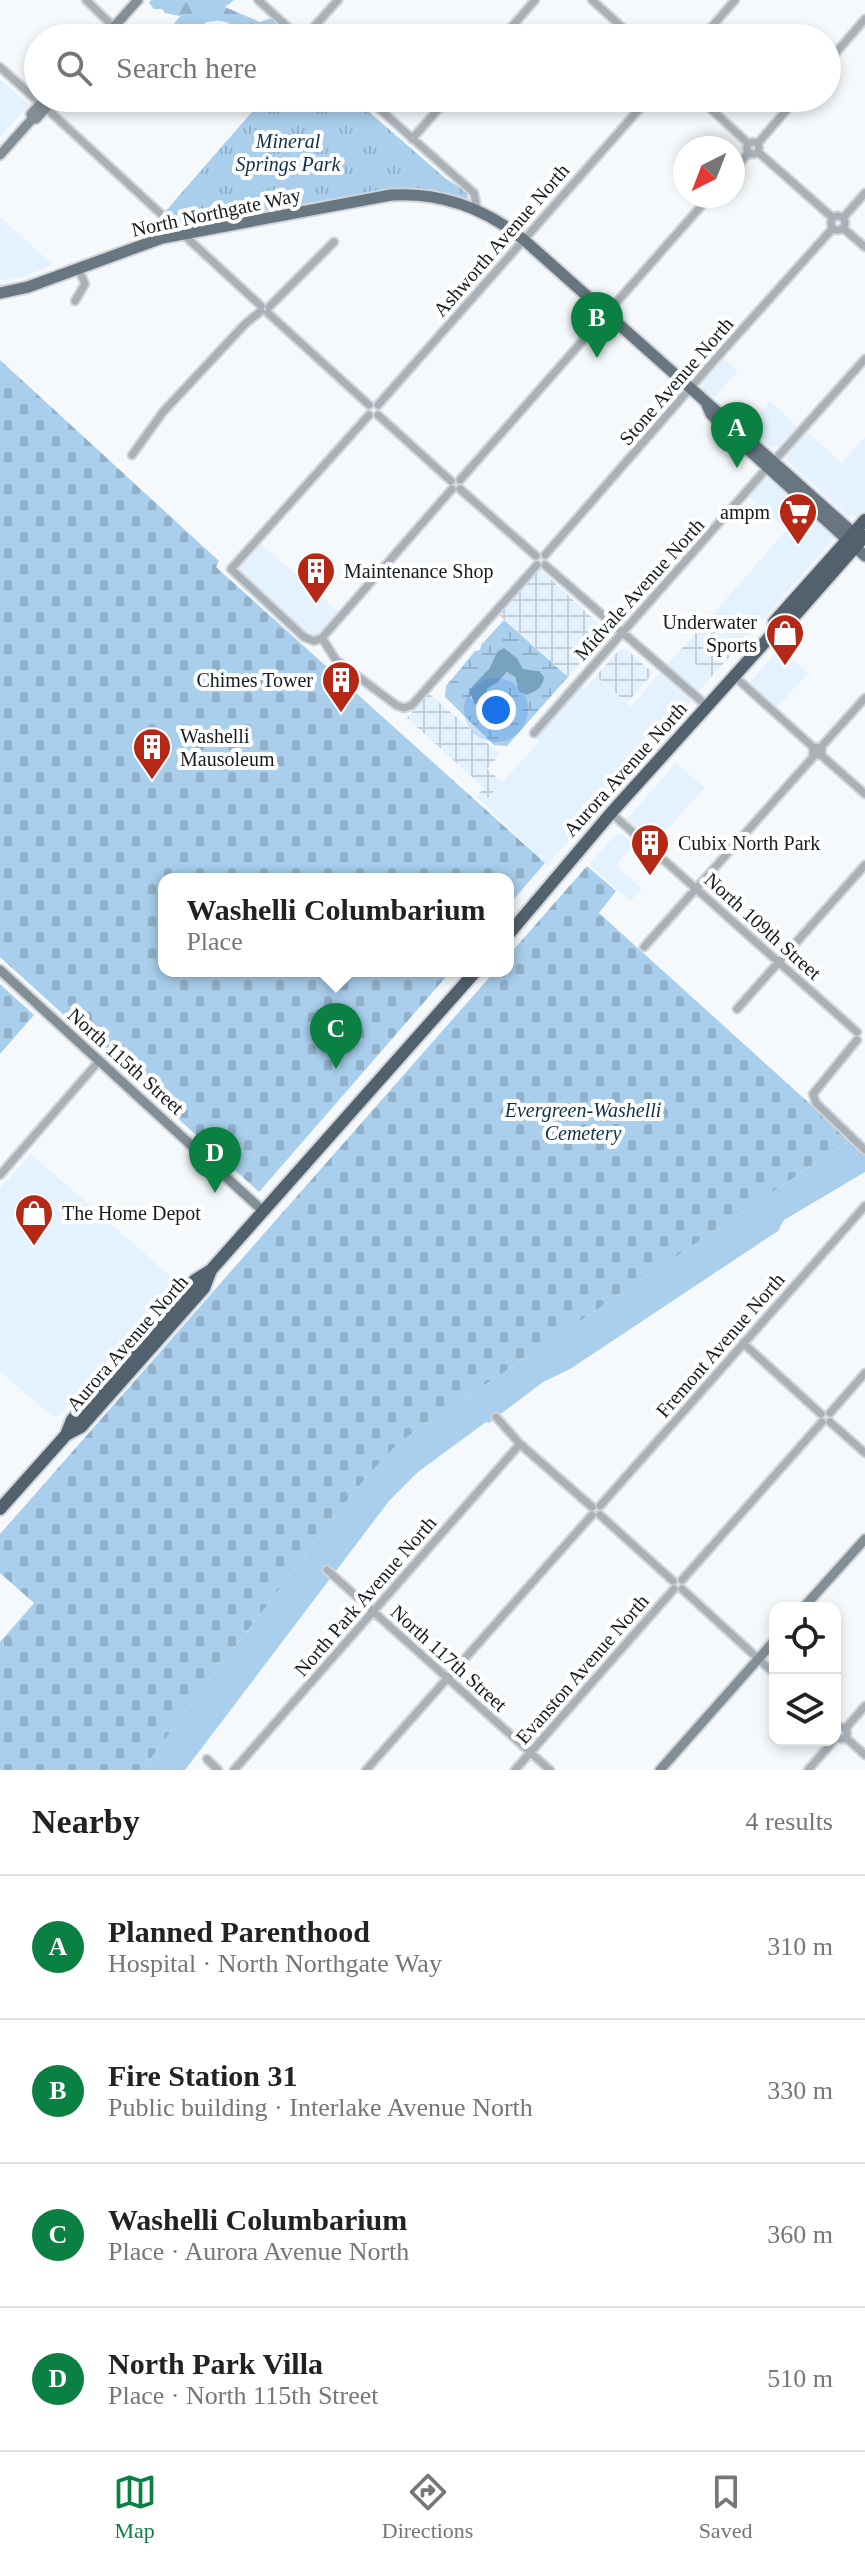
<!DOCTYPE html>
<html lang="en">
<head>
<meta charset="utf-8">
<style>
	:root { --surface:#fff; --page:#f6f6f6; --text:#222; --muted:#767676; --line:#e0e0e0; --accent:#0b8043 }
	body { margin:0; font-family:"Times New Roman",serif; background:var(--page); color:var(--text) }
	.controls { position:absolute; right:24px; bottom:24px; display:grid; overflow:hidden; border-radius:16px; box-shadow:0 4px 12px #0003 }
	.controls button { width:72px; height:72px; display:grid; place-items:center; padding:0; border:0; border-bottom:2px solid var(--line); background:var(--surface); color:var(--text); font:40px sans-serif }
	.compass { position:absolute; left:673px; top:136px; width:72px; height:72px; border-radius:50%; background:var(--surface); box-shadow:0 4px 12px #0003; rotate:222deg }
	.you { position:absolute; left:496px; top:710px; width:28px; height:28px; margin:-20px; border:6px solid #fff; border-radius:50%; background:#1a73e8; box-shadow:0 0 0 12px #1a73e833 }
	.badge { display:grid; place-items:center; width:52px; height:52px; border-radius:50%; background:var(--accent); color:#fff; font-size:26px; font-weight:700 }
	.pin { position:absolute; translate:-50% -66px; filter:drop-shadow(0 2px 4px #0008) }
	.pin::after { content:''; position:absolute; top:42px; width:28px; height:24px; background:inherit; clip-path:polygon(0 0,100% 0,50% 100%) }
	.popup { position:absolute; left:158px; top:873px; width:356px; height:104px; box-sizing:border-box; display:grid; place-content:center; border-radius:16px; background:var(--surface); filter:drop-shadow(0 2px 6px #0005); font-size:26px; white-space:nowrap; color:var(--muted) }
	.popup b { font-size:30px; color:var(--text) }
	.popup::after { content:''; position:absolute; left:50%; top:100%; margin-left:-16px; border:16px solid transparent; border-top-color:var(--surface) }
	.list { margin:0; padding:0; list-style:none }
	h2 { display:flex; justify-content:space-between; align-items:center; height:104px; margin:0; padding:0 32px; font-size:34px }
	h2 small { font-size:26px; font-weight:400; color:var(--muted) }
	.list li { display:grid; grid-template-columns:52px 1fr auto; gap:24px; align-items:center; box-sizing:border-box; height:144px; padding:0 32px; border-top:2px solid var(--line) }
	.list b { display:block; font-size:30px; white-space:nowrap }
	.list p { margin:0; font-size:26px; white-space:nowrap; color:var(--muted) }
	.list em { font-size:26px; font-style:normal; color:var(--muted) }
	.icon { flex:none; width:44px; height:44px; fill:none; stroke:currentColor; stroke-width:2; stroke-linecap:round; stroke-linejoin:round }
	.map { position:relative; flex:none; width:865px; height:1770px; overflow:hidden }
	.search { position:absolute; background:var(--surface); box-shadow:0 4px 12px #0003; left:24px; right:24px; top:24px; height:88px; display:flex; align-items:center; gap:20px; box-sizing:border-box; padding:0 28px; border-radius:44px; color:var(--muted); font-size:30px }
	.sheet { height:680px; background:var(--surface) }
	nav { display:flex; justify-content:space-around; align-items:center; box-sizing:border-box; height:112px; border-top:2px solid var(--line); background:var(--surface); font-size:22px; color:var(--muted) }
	nav a { display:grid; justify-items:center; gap:4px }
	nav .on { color:var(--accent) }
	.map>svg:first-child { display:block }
</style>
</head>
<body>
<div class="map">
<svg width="865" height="1770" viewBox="0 0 865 1770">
	<defs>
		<pattern id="industrial-grid" width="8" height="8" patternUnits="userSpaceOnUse" patternTransform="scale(2)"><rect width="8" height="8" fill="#e3f2fe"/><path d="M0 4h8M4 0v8" fill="none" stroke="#c2cfd9"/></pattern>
		<pattern id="forest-firs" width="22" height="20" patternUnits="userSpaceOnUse" patternTransform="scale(2)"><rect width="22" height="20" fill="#a9cfec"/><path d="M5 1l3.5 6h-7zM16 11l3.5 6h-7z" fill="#91b1ca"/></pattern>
		<pattern id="wetland-marsh" width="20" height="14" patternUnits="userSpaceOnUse" patternTransform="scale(2)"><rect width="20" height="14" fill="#a9cfec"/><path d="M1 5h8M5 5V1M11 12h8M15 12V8" fill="none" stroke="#91b1ca"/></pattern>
		<pattern id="cemetery-stones" width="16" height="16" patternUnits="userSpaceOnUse" patternTransform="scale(2)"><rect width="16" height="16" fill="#a9cfec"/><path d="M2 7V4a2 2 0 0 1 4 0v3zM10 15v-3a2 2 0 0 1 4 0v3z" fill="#91b1ca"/></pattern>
		<pattern id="park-tufts" width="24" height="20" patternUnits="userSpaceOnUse" patternTransform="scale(2)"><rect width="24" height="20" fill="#a9cfec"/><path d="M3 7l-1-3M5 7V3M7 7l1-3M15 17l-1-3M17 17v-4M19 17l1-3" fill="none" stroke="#91b1ca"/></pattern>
	</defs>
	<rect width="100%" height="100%" fill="#f5f9fc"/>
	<!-- built -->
	<path fill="#e3f2fe" d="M0,79L29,105L0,137Z
		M0,217L53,265L21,277L0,280Z
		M724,358L738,371L714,398L703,389L702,383Z
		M770,401L797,426L778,446L769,447L747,428Z
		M803,428L841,463L865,437V526L853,515H847L786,460L788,452L784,449Z
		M771,478L801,505L783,526L747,495L760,480Z
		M803,511L832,537V541L738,648L707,621Z
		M260,543L339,612L319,635L307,636L238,571Z
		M780,648L808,673L777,707L750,682Z
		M680,650L711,677L699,691L666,666Z
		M660,673L691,701L547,865L483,803L539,742L535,738L580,687L584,690L596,676L630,707Z
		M676,763L705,788L651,846L624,822Z
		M621,833L634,845L616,865L642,889L630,901L589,865L615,835Z
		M31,1154L177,1282L57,1417L50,1415L0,1371V1189Z"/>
	<!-- industrial -->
	<path fill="url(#industrial-grid)" d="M538,567L607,632L568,677L497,613Z
		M707,621L738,648L711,677L680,650Z
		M626,649L653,673L627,703L596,676L619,650Z
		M428,693L500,754L487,769L502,782L483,803L476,797L484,788L407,718Z"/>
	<!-- green -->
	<path fill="#a9cfec" d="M850,1140L865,1155V1172L784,1220L778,1231L570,1369L543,1382L489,1423L486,1422L418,1472L389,1501L185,1770H143C189,1704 239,1642 288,1578C324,1531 358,1482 401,1441Z"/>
	<!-- forest -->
	<path fill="url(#forest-firs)" d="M151,0H234L225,7L260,22L271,18L277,23L278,31L287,33V38H270L263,33C240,41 237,22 220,21C215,20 211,22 206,22C194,38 187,41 170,29L180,16L165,13L162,9H154L149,3Z"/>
	<!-- wetland -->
	<path fill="url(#wetland-marsh)" fill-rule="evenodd" d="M504,620L568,677L507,746L494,745L445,697L446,686L475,651L480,650L481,645ZM505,649L517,658L523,669L539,671L526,695L519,691L515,677L507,672L498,682L487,689L486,695L492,698L504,724C496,711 479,711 470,697L489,669L497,652Z"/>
	<!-- cemetery -->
	<path fill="url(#cemetery-stones)" d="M0,360L219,561L216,567L545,863L508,906V879H164V971H451L259,1192L0,957Z
		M587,866L616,891L599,913L850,1140L401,1441C358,1482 324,1531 288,1578C239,1642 189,1704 143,1770H0V1642L34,1603L0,1573V1534L495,971H508V956Z
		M0,984L34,1015L0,1054Z"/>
	<!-- park -->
	<path fill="url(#park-tufts)" d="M264,98H353L445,178L467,192L468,199L429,189H391L179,225L164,213Z"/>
	<!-- water -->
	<path fill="#79a2c1" d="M504,648L517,658L523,669L539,671L544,677C543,687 536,692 526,695L519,691L515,677L507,672L498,682L487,689L486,695C499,703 513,696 512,717L504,725L499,723V715L474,703L469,690L489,669L497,652Z"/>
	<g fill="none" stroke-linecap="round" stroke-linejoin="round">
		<defs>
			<path id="street" d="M86,0L114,27
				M258,0L300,38
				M592,0L634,38
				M304,38L338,0
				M502,38L535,0
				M702,38L735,0
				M827,63L865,19
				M0,67L41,104
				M367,98L474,193L477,209
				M699,98L749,144
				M46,108L261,306
				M412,139L448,98
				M747 148a6 6 0 1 1 12 0a6 6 0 1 1-12 0Z
				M758,143L797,98
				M758,152L833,218
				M733,171L749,152
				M831 223a7 7 0 1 1 14 0a7 7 0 1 1-14 0Z
				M843,218L865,193
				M843,228L865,247
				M75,301L85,284L78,267
				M269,307L334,242
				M268,313L369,405
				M378,405L649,98
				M378,415L451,481
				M132,455L163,412L245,324L261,311
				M774,461L865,359
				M460,480L710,196
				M460,489L536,556
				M545,555L720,354L833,228
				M545,565L707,706
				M322,638L314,641L304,637L231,569L369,415
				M322,638L336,660L396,705L404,708L412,705L537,565
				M322,638L452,489
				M734,676L813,747L822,748L821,755H813V747
				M534,733L768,467
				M821,747L865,698
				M821,755L865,794
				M611,813L857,1032
				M644,947L814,756
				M737,1009L865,865
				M857,1040L813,1094L816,1103L865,1150
				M0,1175L99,1061
				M743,1343L821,1414
				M830,1413L865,1373
				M496,1417L520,1444L592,1507
				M830,1422L865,1453
				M600,1506L865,1206
				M600,1515L673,1581
				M327,1570L550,1770
				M682,1580L822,1422
				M682,1589L775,1674
				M835 1733a6 6 0 1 1 12 0a6 6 0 1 1-12 0Z
				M845,1729L865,1706
				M845,1737L865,1755
				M207,1759L218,1770
				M234,1770L520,1444
				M366,1770L592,1515
				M515,1770L674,1589
				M808,1770L837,1737"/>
			<path id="secondary" d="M104,38L138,0
				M32,119L31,114L46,98
				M0,155L32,119H36L55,98
				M0,970L263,1211
				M803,1608L865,1539
				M660,1770L775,1640"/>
			<path id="primary" d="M0,293L28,287L162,238L391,195C442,192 484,208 523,239L860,539
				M707,405L711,414L727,430L865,556"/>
			<path id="highway" d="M774,632V622L865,520
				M508,935L611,813L774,632L783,629L865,536
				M66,1435L81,1427L204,1288L211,1270L476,971
				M0,1509L66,1435L72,1420L195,1280L211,1270"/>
		</defs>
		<!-- street casing -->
		<use href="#street" stroke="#d1d5d9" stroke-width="11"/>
		<!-- secondary casing -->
		<use href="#secondary" stroke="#d1d5d9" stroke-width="13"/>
		<!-- primary casing -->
		<use href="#primary" stroke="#d1d5d9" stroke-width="15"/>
		<!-- highway casing -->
		<use href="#highway" stroke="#d1d5d9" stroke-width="16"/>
		<!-- street -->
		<use href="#street" stroke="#a9b1b7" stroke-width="7"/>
		<!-- secondary -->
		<use href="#secondary" stroke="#838f97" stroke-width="9"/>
		<!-- primary -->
		<use href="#primary" stroke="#687681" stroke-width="11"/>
		<!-- highway -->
		<use href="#highway" stroke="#51616d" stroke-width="12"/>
	</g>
	<!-- icons -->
	<defs>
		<symbol id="supermarket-pin" viewBox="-11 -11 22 30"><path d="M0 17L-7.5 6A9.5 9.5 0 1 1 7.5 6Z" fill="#b52815" stroke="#fff"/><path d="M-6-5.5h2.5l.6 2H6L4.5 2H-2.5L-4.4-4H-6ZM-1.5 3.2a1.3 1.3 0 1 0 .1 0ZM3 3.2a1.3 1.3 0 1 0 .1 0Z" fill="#fff"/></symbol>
		<symbol id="building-pin" viewBox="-11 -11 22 30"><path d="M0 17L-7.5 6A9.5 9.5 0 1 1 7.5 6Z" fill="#b52815" stroke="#fff"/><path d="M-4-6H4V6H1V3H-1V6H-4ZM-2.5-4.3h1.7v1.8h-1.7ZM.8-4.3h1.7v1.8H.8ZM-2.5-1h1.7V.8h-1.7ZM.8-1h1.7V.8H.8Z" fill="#fff"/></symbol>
		<symbol id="shop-pin" viewBox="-11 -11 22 30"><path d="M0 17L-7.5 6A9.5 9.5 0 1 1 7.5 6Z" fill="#b52815" stroke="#fff"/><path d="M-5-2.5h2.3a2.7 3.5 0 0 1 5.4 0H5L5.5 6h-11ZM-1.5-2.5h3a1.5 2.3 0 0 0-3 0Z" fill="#fff"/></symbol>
	</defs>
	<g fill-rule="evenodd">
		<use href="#supermarket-pin" x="776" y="490" width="44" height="60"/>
		<use href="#building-pin" x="294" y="549" width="44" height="60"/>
		<use href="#shop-pin" x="763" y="611" width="44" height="60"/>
		<use href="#building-pin" x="319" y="658" width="44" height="60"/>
		<use href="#building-pin" x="130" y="725" width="44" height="60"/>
		<use href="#building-pin" x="628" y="821" width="44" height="60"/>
		<use href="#shop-pin" x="12" y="1191" width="44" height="60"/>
	</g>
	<g text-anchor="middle" stroke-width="8" stroke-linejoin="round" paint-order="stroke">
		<!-- park labels -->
		<g font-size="20" font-style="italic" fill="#0e3047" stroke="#fff">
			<text x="288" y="148">Mineral<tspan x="288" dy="23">Springs Park</tspan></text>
			<text x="583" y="1117">Evergreen-Washelli<tspan x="583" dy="23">Cemetery</tspan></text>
		</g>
		<!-- street labels -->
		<g font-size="20" fill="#151b20" stroke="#fff">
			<text transform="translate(216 212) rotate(-12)" y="7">North Northgate Way</text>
			<text transform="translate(501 240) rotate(-49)" y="7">Ashworth Avenue North</text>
			<text transform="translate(676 381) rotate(-49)" y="7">Stone Avenue North</text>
			<text transform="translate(639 589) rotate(-48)" y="7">Midvale Avenue North</text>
			<text transform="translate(625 769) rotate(-48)" y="7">Aurora Avenue North</text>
			<text transform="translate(763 926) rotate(42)" y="7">North 109th Street</text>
			<text transform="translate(126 1061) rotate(42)" y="7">North 115th Street</text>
			<text transform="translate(127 1343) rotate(-49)" y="7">Aurora Avenue North</text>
			<text transform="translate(720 1345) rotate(-49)" y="7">Fremont Avenue North</text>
			<text transform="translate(365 1596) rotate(-49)" y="7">North Park Avenue North</text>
			<text transform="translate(449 1658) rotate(42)" y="7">North 117th Street</text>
			<text transform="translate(582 1669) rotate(-49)" y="7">Evanston Avenue North</text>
		</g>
		<!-- poi labels -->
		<g font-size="20" fill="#151b20" stroke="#fff" text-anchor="start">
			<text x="770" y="519" text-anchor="end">ampm</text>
			<text x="344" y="578">Maintenance Shop</text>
			<text x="757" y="629" text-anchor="end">Underwater<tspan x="757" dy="23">Sports</tspan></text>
			<text x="313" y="687" text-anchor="end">Chimes Tower</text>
			<text x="180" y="743">Washelli<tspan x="180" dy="23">Mausoleum</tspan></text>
			<text x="678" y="850">Cubix North Park</text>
			<text x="62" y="1220">The Home Depot</text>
		</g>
	</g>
</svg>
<div class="controls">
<button><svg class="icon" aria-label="locate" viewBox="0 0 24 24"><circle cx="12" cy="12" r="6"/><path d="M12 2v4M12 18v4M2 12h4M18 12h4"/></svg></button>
<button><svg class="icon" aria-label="layers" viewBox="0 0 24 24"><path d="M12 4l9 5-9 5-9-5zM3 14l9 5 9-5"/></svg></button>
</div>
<svg class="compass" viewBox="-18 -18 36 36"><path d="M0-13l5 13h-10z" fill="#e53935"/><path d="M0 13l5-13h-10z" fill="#767676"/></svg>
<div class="you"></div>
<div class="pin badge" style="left:737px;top:468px">A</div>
<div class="pin badge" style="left:597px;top:358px">B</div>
<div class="pin badge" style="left:336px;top:1069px">C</div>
<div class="popup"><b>Washelli Columbarium</b>Place</div>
<div class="pin badge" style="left:215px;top:1193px">D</div>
<div class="search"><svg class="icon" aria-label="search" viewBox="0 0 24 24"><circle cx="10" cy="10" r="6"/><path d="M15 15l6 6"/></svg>Search here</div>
</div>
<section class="sheet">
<h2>Nearby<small>4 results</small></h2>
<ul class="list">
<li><span class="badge">A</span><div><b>Planned Parenthood</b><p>Hospital · North Northgate Way</p></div><em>310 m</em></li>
<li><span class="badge">B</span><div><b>Fire Station 31</b><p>Public building · Interlake Avenue North</p></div><em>330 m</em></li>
<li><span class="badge">C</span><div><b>Washelli Columbarium</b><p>Place · Aurora Avenue North</p></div><em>360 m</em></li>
<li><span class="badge">D</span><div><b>North Park Villa</b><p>Place · North 115th Street</p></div><em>510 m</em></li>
</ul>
</section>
<nav>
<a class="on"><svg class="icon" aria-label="map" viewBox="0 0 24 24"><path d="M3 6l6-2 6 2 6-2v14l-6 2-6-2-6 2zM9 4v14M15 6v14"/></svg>Map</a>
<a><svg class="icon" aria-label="directions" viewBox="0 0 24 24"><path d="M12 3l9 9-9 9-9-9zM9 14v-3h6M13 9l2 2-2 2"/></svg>Directions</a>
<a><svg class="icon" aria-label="saved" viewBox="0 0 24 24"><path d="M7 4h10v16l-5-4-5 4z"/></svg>Saved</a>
</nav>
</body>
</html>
